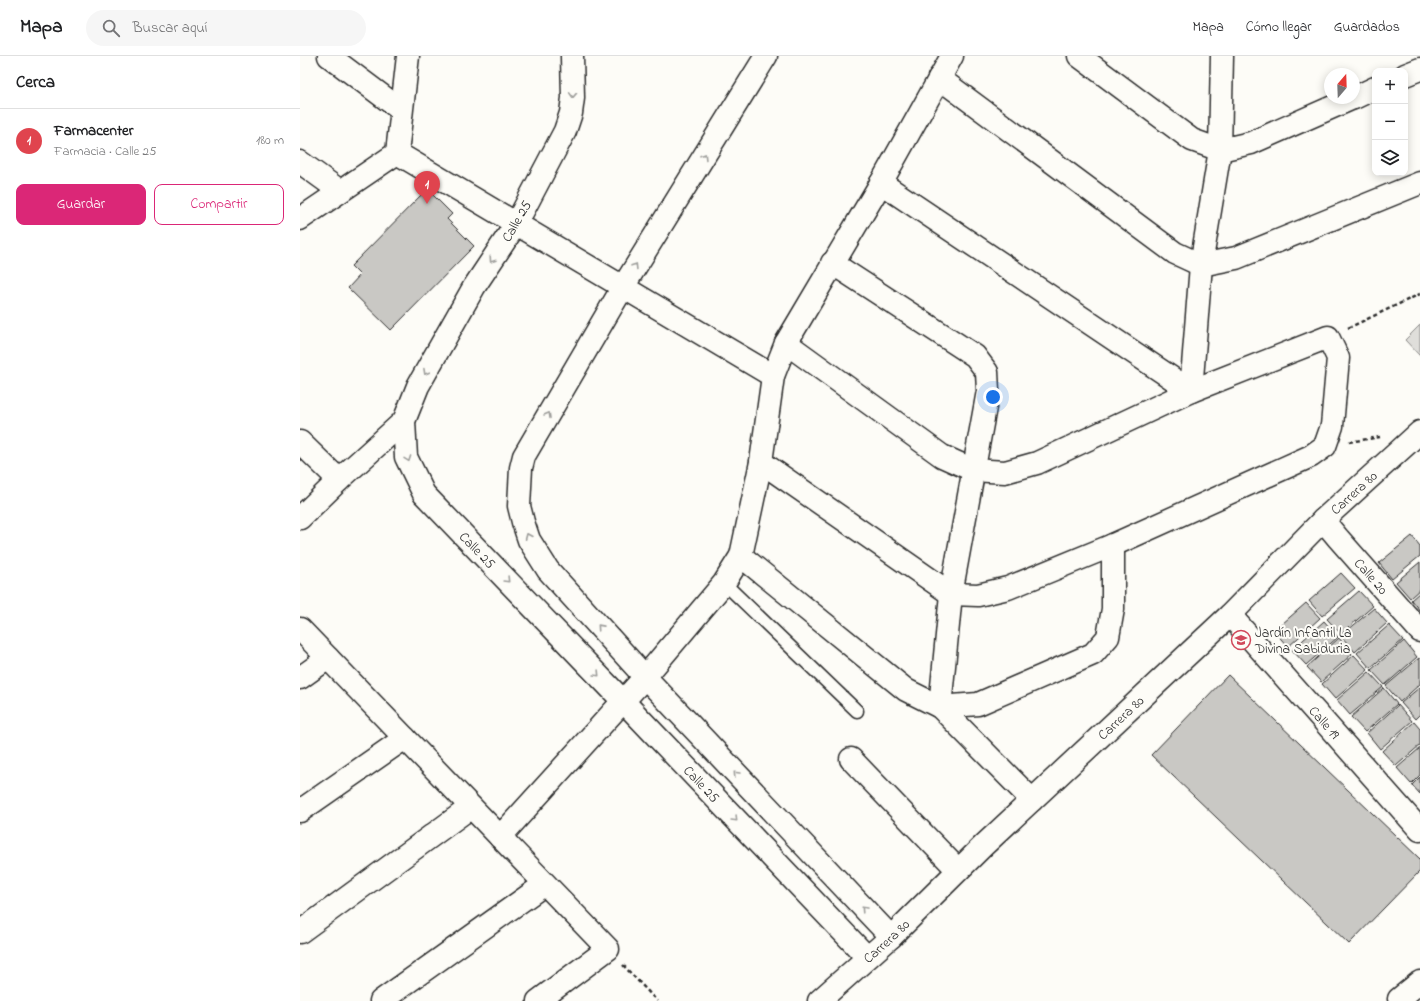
<!DOCTYPE html>
<html lang="es">
<head>
<meta charset="utf-8">
<style>
	:root { --surface:#fff; --page:#f6f6f6; --text:#202124; --muted:#757577; --line:#e0e0e0; --accent:#db2777 }
	body { margin:0; font-family:"Indie Flower",sans-serif; background:var(--page); color:var(--text) }
	.controls { position:absolute; right:12px; top:12px; display:grid; overflow:hidden; border-radius:8px; box-shadow:0 2px 10px #0003 }
	.controls button { width:36px; height:36px; display:grid; place-items:center; padding:0; border:0; border-bottom:1px solid var(--line); background:var(--surface); color:var(--text); font:20px sans-serif }
	.compass { position:absolute; left:1024px; top:12px; width:36px; height:36px; border-radius:50%; background:var(--surface); box-shadow:0 2px 10px #0003; rotate:19deg }
	.you { position:absolute; left:693px; top:341px; width:14px; height:14px; margin:-10px; border:3px solid #fff; border-radius:50%; background:#1a73e8; box-shadow:0 0 0 6px #1a73e833 }
	.badge { display:grid; place-items:center; width:26px; height:26px; border-radius:50%; background:var(--accent); color:#fff; font-size:13px; font-weight:700 }
	.pin { position:absolute; translate:-50% -33px; filter:drop-shadow(0 1px 2px #0008) }
	.pin::after { content:''; position:absolute; top:21px; width:14px; height:12px; background:inherit; clip-path:polygon(0 0,100% 0,50% 100%) }
	.list { margin:0; padding:0; list-style:none }
	h2 { display:flex; justify-content:space-between; align-items:center; height:52px; margin:0; padding:0 16px; font-size:17px }
	h2 small { font-size:13px; font-weight:400; color:var(--muted) }
	.list li { display:grid; grid-template-columns:26px 1fr auto; gap:12px; align-items:center; box-sizing:border-box; height:64px; padding:0 16px; border-top:1px solid var(--line) }
	.list b { display:block; font-size:15px; white-space:nowrap }
	.list p { margin:0; font-size:13px; white-space:nowrap; color:var(--muted) }
	.list em { font-size:13px; font-style:normal; color:var(--muted) }
	.actions { display:flex; gap:8px; padding:12px 16px }
	.actions a { flex:1; padding:9px 0; border:1px solid var(--accent); border-radius:8px; text-align:center; font-size:14px; color:var(--accent) }
	.actions .main { background:var(--accent); color:#fff }
	.icon { flex:none; width:22px; height:22px; fill:none; stroke:currentColor; stroke-width:2; stroke-linecap:round; stroke-linejoin:round }
	.map { position:relative; flex:none; width:1120px; height:945px; overflow:hidden }
	header { display:flex; align-items:center; gap:24px; box-sizing:border-box; height:56px; padding:0 20px; background:var(--surface); border-bottom:1px solid var(--line) }
	header strong { font-size:19px }
	nav { display:flex; gap:22px; margin-inline-start:auto; font-size:14px }
	.search { width:280px; height:36px; background:var(--page); display:flex; align-items:center; gap:10px; box-sizing:border-box; padding:0 14px; border-radius:22px; color:var(--muted); font-size:15px }
	main { display:flex }
	aside { flex:1; background:var(--surface) }
	.map>svg:first-child { display:block }
</style>
</head>
<body>
<header>
<strong>Mapa</strong>
<div class="search"><svg class="icon" aria-label="search" viewBox="0 0 24 24"><circle cx="10" cy="10" r="6"/><path d="M15 15l6 6"/></svg>Buscar aquí</div>
<nav><a>Mapa</a><a>Cómo llegar</a><a>Guardados</a></nav>
</header>
<main>
<aside>
<h2>Cerca<small></small></h2>
<ul class="list">
<li><span class="badge" style="background:#e0444e">1</span><div><b>Farmacenter</b><p>Farmacia · Calle 25</p></div><em>180 m</em></li>
</ul>
<div class="actions"><a class="main">Guardar</a><a>Compartir</a></div>
</aside>
<div class="map">
<svg width="1120" height="945" viewBox="0 0 1120 945">
	<rect width="100%" height="100%" fill="#fdfcf7"/>
	<filter id="ink" filterUnits="userSpaceOnUse"><feTurbulence type="fractalNoise" baseFrequency=".025" numOctaves="2"/><feDisplacementMap in="SourceGraphic" scale="8" xChannelSelector="R" yChannelSelector="G"/><feConvolveMatrix kernelMatrix="1 2 1 2 8 2 1 2 1" color-interpolation-filters="sRGB"/></filter>
	<g filter="url(#ink)">
		<!-- pitch -->
		<path fill="#dfdeda" stroke="#858482" d="M1120,269V300L1105,284Z"/>
		<!-- building -->
		<path fill="#c9c8c4" stroke="#2b2b2b" d="M127,133L152,158L147,163L174,190L91,274L48,232L60,219L51,210Z
			M1112,480L1120,490V500L1092,523L1079,507Z
			M1120,506V533L1110,542L1096,526Z
			M1041,517L1055,532L1022,560L1009,545Z
			M1059,535L1073,550L1041,578L1027,563Z
			M1120,536V555L1111,544Z
			M1006,547L1020,562L988,591L974,575Z
			M1074,552L1087,567L1055,596L1041,580Z
			M1024,565L1038,581L1006,609L992,594Z
			M1089,569L1103,584L1070,612L1057,597Z
			M1039,582L1052,598L1021,626L1007,611Z
			M1104,585L1117,601L1085,629L1071,614Z
			M1054,599L1068,614L1035,643L1022,628Z
			M1119,602L1120,604V628L1100,646L1086,630Z
			M1069,616L1083,631L1050,659L1037,644Z
			M928,619L1120,803V815L1049,888L851,699Z
			M1120,631V658L1115,663L1101,647Z
			M1084,632L1097,648L1065,676L1051,661Z
			M1098,649L1112,665L1080,693L1067,677Z
			M1114,666L1120,673V689L1096,710L1082,695Z
			M1120,692V719L1111,728L1097,712Z
			M1120,721V738L1112,729Z"/>
		<g fill="none" stroke-linecap="round" stroke-linejoin="round">
			<defs>
				<path id="lane" d="M424,527L557,655"/>
				<g id="street">
					<path d="M29,0L101,54"/>
					<path d="M779,0L892,84L920,94L951,87L1053,42"/>
					<path d="M1105,19L1120,13"/>
					<path d="M639,22L875,197L901,209L936,202L1120,127"/>
					<path d="M1054,42L1075,32"/>
					<path d="M97,97L473,320"/>
					<path d="M97,97L108,0"/>
					<path d="M0,106L40,135"/>
					<path d="M581,127L891,335L901,209L920,94L922,0"/>
					<path d="M0,163L97,97"/>
					<path d="M532,207L675,300L687,316L688,335L651,538L640,651"/>
					<path d="M0,386L39,424"/>
					<path d="M461,406L651,538L678,539L708,532L813,489L1011,400L1025,390L1032,370L1038,302L1028,281L891,335L737,407L705,416L673,414L642,400L486,287"/>
					<path d="M0,462L39,424L104,365"/>
					<path id="s1" d="M1023,464L1038,482L1120,575"/>
					<path d="M441,500L606,634L640,651L732,744"/>
					<path id="s2" d="M930,559L1120,774"/>
					<path d="M0,573L308,893L238,945"/>
					<path d="M0,622L28,602"/>
					<path d="M640,651L678,648L793,598L808,581L813,553V489"/>
					<path d="M551,703L658,814"/>
					<path d="M0,755L105,682"/>
					<path d="M200,781L345,621L424,527L441,500L461,406L473,320L486,287L581,127L652,0"/>
					<path d="M0,876L171,751"/>
					<path d="M1099,943L1120,926"/>
					<path d="M81,945L245,828"/>
				</g>
				<g id="secondary">
					<path id="s3" d="M272,0L273,42L271,57L265,75L216,168L174,231L118,330L104,365L106,401L124,438L323,645L567,901"/>
					<path d="M466,0L323,231L224,400L221,412L219,450L223,466L229,484L248,514L345,621L591,881"/>
					<path id="s4" d="M519,945L591,881L684,789L930,559L1023,464L1120,376"/>
				</g>
			</defs>
			<!-- lane casing -->
			<use href="#lane" stroke="#2b2b2b" stroke-width="15"/>
			<!-- street casing -->
			<use href="#street" stroke="#2b2b2b" stroke-width="25"/>
			<!-- secondary casing -->
			<use href="#secondary" stroke="#2b2b2b" stroke-width="25"/>
			<!-- path -->
			<path stroke="#2b2b2b" stroke-width="2.5" stroke-dasharray="4 3" stroke-linecap="butt" d="M1048,272L1120,238
				M1049,386L1080,381
				M323,909L357,945"/>
			<!-- lane -->
			<use href="#lane" stroke="#fdfcf7" stroke-width="12"/>
			<!-- street -->
			<use href="#street" stroke="#fdfcf7" stroke-width="22"/>
			<!-- secondary -->
			<use href="#secondary" stroke="#fdfcf7" stroke-width="22"/>
		</g>
		<!-- one-way arrows -->
		<defs><path id="oneway-chevron" d="M-2-3.5L2.5 0L-2 3.5" fill="none" stroke-width="1.6" stroke-linecap="round" stroke-linejoin="round"/></defs>
		<g stroke="#9e9e9b">
			<use href="#oneway-chevron" transform="translate(273 39) rotate(92)"/>
			<use href="#oneway-chevron" transform="translate(404 100) rotate(-58)"/>
			<use href="#oneway-chevron" transform="translate(192 204) rotate(124)"/>
			<use href="#oneway-chevron" transform="translate(335 210) rotate(-58)"/>
			<use href="#oneway-chevron" transform="translate(126 316) rotate(119)"/>
			<use href="#oneway-chevron" transform="translate(248 359) rotate(-60)"/>
			<use href="#oneway-chevron" transform="translate(108 403) rotate(70)"/>
			<use href="#oneway-chevron" transform="translate(228 480) rotate(-113)"/>
			<use href="#oneway-chevron" transform="translate(207 524) rotate(46)"/>
			<use href="#oneway-chevron" transform="translate(300 571) rotate(-132)"/>
			<use href="#oneway-chevron" transform="translate(297 618) rotate(46)"/>
			<use href="#oneway-chevron" transform="translate(436 718) rotate(-133)"/>
			<use href="#oneway-chevron" transform="translate(435 763) rotate(46)"/>
			<use href="#oneway-chevron" transform="translate(564 853) rotate(-133)"/>
		</g>
	</g>
	<!-- icons -->
	<defs>
		<symbol id="school-ring" viewBox="-11 -11 22 22"><circle r="9.5" fill="#fdfcf7" stroke="#d1495b" stroke-width="1.5"/><path d="M0-5L7-2L0 1L-7-2ZM-4 1L0 2.5L4 1V4Q0 6-4 4Z" fill="#d1495b"/></symbol>
	</defs>
	<g fill-rule="evenodd">
		<use href="#school-ring" x="930" y="573" width="22" height="22"/>
	</g>
	<g text-anchor="middle" stroke-width="4" stroke-linejoin="round" paint-order="stroke">
		<!-- street labels -->
		<g font-size="14" fill="#2b2b2b" stroke="#fdfcf7">
			<text transform="translate(216 165) rotate(-60)" y="5">Calle 25</text>
			<text dy="5" stroke="none"><textPath href="#s4" startOffset="738">Carrera 80</textPath></text>
			<text dy="5" stroke="none"><textPath href="#s3" startOffset="563">Calle 25</textPath></text>
			<text dy="5" stroke="none"><textPath href="#s1" startOffset="74">Calle 20</textPath></text>
			<text dy="5" stroke="none"><textPath href="#s4" startOffset="414">Carrera 80</textPath></text>
			<text dy="5" stroke="none"><textPath href="#s2" startOffset="143">Calle 19</textPath></text>
			<text dy="5" stroke="none"><textPath href="#s3" startOffset="887">Calle 25</textPath></text>
			<text dy="5" stroke="none"><textPath href="#s4" startOffset="90">Carrera 80</textPath></text>
		</g>
		<!-- poi labels -->
		<g font-size="14" fill="#2b2b2b" stroke="#fdfcf7" text-anchor="start">
			<text x="955" y="581">Jardín Infantil La<tspan x="955" dy="16">Divina Sabiduria</tspan></text>
		</g>
	</g>
</svg>
<div class="controls">
<button>+</button>
<button>−</button>
<button><svg class="icon" aria-label="layers" viewBox="0 0 24 24"><path d="M12 4l9 5-9 5-9-5zM3 14l9 5 9-5"/></svg></button>
</div>
<svg class="compass" viewBox="-18 -18 36 36"><path d="M0-13l5 13h-10z" fill="#e53935"/><path d="M0 13l5-13h-10z" fill="#757577"/></svg>
<div class="you"></div>
<div class="pin badge" style="left:127px;top:148px;background:#e0444e">1</div>
</div>
</main>
</body>
</html>
